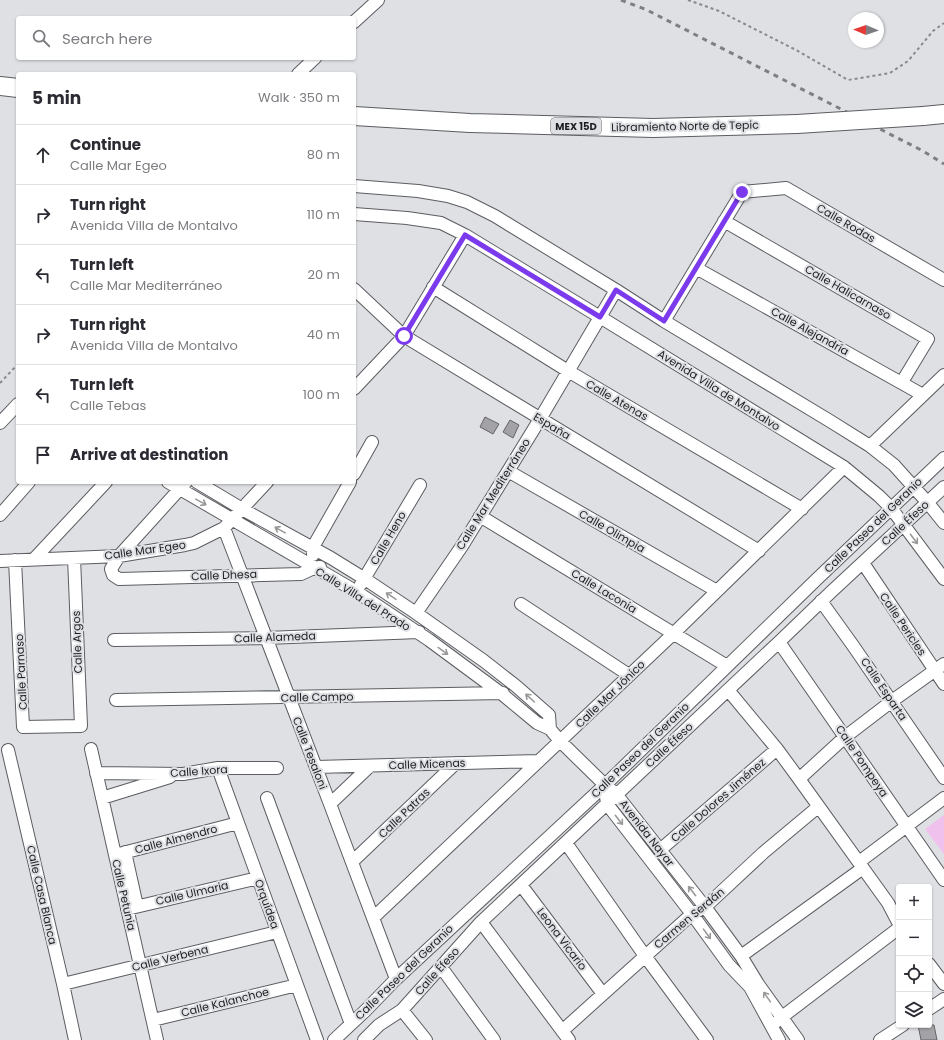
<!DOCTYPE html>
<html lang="en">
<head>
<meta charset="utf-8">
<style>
	:root { --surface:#fff; --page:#f2f2f3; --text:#2b2b33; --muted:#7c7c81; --line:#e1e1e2 }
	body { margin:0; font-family:Poppins,sans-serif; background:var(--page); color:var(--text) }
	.controls { position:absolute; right:12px; bottom:12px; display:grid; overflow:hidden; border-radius:4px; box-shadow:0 1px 3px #0004 }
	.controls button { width:36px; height:36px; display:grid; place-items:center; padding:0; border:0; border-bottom:1px solid var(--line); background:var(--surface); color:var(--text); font:20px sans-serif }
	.compass { position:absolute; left:848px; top:12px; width:36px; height:36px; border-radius:50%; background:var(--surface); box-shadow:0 1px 3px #0004; rotate:272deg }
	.stop { position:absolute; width:12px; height:12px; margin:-9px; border:3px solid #7c3aed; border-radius:50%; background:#fff }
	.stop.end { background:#7c3aed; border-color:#fff; box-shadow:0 1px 4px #0008 }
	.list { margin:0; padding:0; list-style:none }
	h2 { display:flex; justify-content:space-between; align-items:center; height:52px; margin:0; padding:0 16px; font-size:17px }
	h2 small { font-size:13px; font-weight:400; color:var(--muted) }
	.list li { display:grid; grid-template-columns:26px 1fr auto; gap:12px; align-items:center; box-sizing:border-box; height:60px; padding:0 16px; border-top:1px solid var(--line) }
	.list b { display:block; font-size:15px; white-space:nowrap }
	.list p { margin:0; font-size:13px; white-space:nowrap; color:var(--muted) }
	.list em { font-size:13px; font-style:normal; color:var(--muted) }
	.icon { flex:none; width:22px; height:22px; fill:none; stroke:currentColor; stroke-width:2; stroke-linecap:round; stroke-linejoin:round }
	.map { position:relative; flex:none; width:944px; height:1040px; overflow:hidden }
	.search { position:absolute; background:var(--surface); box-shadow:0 1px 3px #0004; left:16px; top:16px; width:340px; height:44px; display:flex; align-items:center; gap:10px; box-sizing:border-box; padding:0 14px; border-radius:4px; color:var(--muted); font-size:15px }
	.panel { position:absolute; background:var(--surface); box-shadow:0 1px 3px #0004; left:16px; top:72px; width:340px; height:412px; border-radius:4px }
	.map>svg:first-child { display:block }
</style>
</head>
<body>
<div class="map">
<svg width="944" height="1040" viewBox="0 0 944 1040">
	<rect width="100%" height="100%" fill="#dee0e4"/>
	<!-- green -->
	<path fill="#f1c1ed" d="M944,815V854L925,829Z"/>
	<!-- building -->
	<path fill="#a3a2a6" stroke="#646367" d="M485,417L499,424L493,434L480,427Z
		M510,420L519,425L513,438L503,432Z
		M918,1025H934L937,1040H921Z"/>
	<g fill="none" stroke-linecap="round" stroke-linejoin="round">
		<defs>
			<path id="minor" d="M354,22L378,0
				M298,74L315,58
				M354,186L418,191L448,196L467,202L495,216L616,290L664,321L830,421L870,446L894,465L928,503L944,523
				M354,214L407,218L441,223L465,235L600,317L844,467L879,496L891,508L944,579
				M724,221L928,339L902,382
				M696,268L923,395
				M433,287L568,371L802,509
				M354,289L404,336L759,551
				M664,321L742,192L786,188L944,280
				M354,389L404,336L465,235
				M0,423L18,404
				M870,446L944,375
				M508,471L717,591
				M354,474L372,442
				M168,482L357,592L429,640L502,694L537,723L550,729L560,741L605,785L616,794L705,907L741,956L758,984L798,1040
				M186,482L119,556L111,569L113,575L119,579L301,574L314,568L320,567
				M197,482L242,509L331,558L365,579L416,613L484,661L516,686L549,715L550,729
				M0,515L29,482
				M480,516L727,666
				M224,528L330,804L396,979
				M313,555V547L350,482
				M34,559L106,482
				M15,560L23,727L81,726L74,558
				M0,561L119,556L185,545L194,543L224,528L267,482
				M863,563L944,684
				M361,584L420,485
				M821,601L854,647L944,778
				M521,604L629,675
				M416,613L462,546L540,419L616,290
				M114,640L266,638L419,632
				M779,642L944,880
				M728,690L777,749L799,779L888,903L899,924
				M116,700L503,693
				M91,749L157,1040
				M8,750L63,984L75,1040
				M316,767L539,761
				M218,768L317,1040
				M96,773L183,774L218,768H277
				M799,779L845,737L892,701L944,664
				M606,796L607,804L692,914L729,965L750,987L779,1040
				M102,798L170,777
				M267,798L351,1024
				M330,804L370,766
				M566,843L645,956L707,1040
				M660,850L777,749
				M125,852L137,906
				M115,855L238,823
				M352,862L456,763
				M859,862L944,798
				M521,885L603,994
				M127,909L258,878
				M373,918L673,634L844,467
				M481,922L569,1040
				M741,956L863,868
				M929,964L944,984
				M441,967L494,1040
				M63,984L277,932
				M929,1009L944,999
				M402,1010L426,1040
				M153,1020L297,985
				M776,1022L782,1017L899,928
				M562,1031L692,914L705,907L763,853L818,807
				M334,1040L365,1011L396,979L605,785L818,578L944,458
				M364,1040L379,1025L402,1010L481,922L779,642L831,592L944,487
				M880,1040L903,1025"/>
			<path id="highway" d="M0,86L18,88
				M354,116L470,123L653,128L797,124
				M923,116L944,114"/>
		</defs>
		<!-- minor casing -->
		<use href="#minor" stroke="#5b5d61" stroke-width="14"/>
		<!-- highway casing -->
		<use href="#highway" stroke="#5b5d61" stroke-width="20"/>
		<!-- path -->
		<path stroke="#88898c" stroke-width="2" stroke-dasharray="3 3" stroke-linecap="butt" d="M688,0L719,11L798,51L848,80L890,73L908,61L933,31L944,23
			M0,383L18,364"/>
		<!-- minor -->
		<use href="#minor" stroke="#fff" stroke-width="12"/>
		<!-- highway -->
		<use href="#highway" stroke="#fff" stroke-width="18"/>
		<!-- rail -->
		<path stroke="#7e7f82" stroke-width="3" stroke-dasharray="5 5" stroke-linecap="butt" d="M621,0L647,10L923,151L944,164"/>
		<defs>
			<path id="highway-bridge" d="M797,124L923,116"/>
		</defs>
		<!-- highway-bridge casing -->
		<use href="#highway-bridge" stroke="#5b5d61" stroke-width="20" stroke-linecap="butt"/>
		<!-- highway-bridge -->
		<use href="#highway-bridge" stroke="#fff" stroke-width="18"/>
	</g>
	<!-- one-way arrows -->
	<defs><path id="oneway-shaft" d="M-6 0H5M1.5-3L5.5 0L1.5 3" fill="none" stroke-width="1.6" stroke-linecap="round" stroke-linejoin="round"/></defs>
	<g stroke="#99999a">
		<use href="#oneway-shaft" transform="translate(201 502) rotate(29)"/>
		<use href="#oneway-shaft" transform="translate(280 530) rotate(-151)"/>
		<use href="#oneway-shaft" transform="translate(914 539) rotate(53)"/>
		<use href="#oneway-shaft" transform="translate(391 596) rotate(-146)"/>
		<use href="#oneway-shaft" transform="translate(443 651) rotate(36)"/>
		<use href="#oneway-shaft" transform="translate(530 698) rotate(-138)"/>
		<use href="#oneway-shaft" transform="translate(619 820) rotate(52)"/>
		<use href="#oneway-shaft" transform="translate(692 891) rotate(-128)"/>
		<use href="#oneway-shaft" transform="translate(707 934) rotate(54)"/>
		<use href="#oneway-shaft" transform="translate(767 997) rotate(-125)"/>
	</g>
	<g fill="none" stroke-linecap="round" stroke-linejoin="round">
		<!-- route -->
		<path stroke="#7c3aed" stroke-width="5" d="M404,336L465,235L600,317L616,290L664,321L742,192"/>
	</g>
	<g text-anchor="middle" stroke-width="4" stroke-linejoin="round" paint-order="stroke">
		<!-- shield labels -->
		<rect fill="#dee0e4" stroke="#56585a" stroke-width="1" x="551" y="118" width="50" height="16" rx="3"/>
		<g font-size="10" font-weight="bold" fill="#1c1d1f">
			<text x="576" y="130">MEX 15D</text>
		</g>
		<!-- street labels -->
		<g font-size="11" fill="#1c1d1f" stroke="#dee0e4">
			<text transform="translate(685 126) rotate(-1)" y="4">Libramiento Norte de Tepic</text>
			<text transform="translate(846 223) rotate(30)" y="4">Calle Rodas</text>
			<text transform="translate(848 292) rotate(30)" y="4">Calle Halicarnaso</text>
			<text transform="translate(810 331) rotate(29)" y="4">Calle Alejandría</text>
			<text transform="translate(719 390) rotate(32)" y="4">Avenida Villa de Montalvo</text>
			<text transform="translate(617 400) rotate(30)" y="4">Calle Atenas</text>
			<text transform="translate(552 426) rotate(31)" y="4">España</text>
			<text transform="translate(493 494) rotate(-58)" y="4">Calle Mar Mediterráneo</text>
			<text transform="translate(905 523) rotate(-43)" y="4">Calle Éfeso</text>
			<text transform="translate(873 525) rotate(-44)" y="4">Calle Paseo del Geranio</text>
			<text transform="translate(612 531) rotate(30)" y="4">Calle Olimpia</text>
			<text transform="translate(388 538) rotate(-60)" y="4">Calle Heno</text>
			<text transform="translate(145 550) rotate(-8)" y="4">Calle Mar Egeo</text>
			<text transform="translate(224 575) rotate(-2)" y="4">Calle Dhesa</text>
			<text transform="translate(604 591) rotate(31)" y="4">Calle Laconia</text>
			<text transform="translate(363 599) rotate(32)" y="4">Calle Villa del Prado</text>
			<text transform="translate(903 624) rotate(56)" y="4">Calle Pericles</text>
			<text transform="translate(275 637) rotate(-2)" y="4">Calle Alameda</text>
			<text transform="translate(77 642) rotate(-92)" y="4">Calle Argos</text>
			<text transform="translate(21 672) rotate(-93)" y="4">Calle Parnaso</text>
			<text transform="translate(884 689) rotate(56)" y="4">Calle Esparta</text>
			<text transform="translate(610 694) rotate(-44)" y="4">Calle Mar Jónico</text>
			<text transform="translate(317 697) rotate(-1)" y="4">Calle Campo</text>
			<text transform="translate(669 745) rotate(-43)" y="4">Calle Éfeso</text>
			<text transform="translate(640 750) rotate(-44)" y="4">Calle Paseo del Geranio</text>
			<text transform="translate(310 753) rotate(69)" y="4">Calle Tesaloni</text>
			<text transform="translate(862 761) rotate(56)" y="4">Calle Pompeya</text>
			<text transform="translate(427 764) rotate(-2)" y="4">Calle Micenas</text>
			<text transform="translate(199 771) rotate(-4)" y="4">Calle Ixora</text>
			<text transform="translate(718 800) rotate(-41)" y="4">Calle Dolores Jiménez</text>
			<text transform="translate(404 813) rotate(-44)" y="4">Calle Patras</text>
			<text transform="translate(647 833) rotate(52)" y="4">Avenida Nayar</text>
			<text transform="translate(176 839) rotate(-15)" y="4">Calle Almendro</text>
			<text transform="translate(192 893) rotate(-13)" y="4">Calle Ulmaria</text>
			<text transform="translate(42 895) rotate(77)" y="4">Calle Casa Blanca</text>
			<text transform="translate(124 895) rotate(77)" y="4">Calle Petunia</text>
			<text transform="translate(267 904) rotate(70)" y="4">Orquídea</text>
			<text transform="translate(689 918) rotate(-40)" y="4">Carmen Serdán</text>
			<text transform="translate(562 939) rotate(53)" y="4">Leona Vicario</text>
			<text transform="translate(170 958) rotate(-14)" y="4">Calle Verbena</text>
			<text transform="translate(437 971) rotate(-48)" y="4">Calle Éfeso</text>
			<text transform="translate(404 972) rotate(-44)" y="4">Calle Paseo del Geranio</text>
			<text transform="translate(225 1002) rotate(-14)" y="4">Calle Kalanchoe</text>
		</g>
	</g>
</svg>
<div class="controls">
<button>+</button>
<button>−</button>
<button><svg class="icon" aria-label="locate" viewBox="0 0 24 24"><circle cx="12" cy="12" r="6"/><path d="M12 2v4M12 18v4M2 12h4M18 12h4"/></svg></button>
<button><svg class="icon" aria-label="layers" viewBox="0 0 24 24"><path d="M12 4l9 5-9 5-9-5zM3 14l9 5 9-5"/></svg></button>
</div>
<svg class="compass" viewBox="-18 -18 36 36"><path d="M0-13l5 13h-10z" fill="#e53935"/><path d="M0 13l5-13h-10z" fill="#7c7c81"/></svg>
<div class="stop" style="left:404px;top:336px"></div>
<div class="stop end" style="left:742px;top:192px"></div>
<div class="search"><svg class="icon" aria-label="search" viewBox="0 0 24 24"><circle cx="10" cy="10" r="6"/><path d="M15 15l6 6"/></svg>Search here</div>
<section class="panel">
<h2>5 min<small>Walk · 350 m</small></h2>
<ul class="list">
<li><svg class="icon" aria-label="ahead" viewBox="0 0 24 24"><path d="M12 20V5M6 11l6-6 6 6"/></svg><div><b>Continue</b><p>Calle Mar Egeo</p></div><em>80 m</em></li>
<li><svg class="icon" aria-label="right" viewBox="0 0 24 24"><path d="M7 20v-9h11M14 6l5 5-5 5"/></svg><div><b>Turn right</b><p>Avenida Villa de Montalvo</p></div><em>110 m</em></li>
<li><svg class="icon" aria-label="left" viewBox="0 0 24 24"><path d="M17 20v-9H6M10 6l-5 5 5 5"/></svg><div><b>Turn left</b><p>Calle Mar Mediterráneo</p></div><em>20 m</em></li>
<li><svg class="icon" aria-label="right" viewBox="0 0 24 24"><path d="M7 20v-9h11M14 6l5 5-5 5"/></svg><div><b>Turn right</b><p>Avenida Villa de Montalvo</p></div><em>40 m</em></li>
<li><svg class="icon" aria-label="left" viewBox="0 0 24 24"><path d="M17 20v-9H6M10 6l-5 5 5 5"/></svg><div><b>Turn left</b><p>Calle Tebas</p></div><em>100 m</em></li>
<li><svg class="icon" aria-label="arrive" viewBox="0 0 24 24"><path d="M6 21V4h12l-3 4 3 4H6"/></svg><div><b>Arrive at destination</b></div></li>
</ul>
</section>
</div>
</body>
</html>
